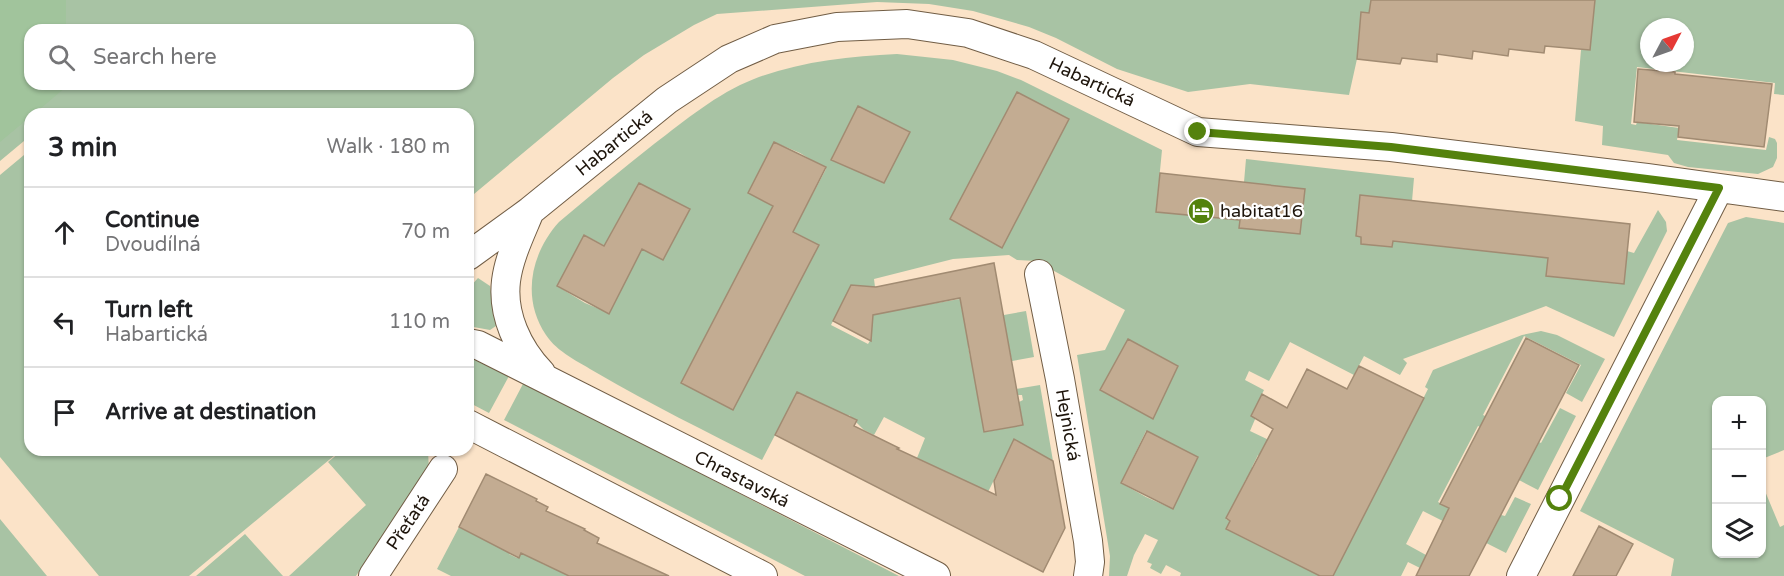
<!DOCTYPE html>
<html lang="en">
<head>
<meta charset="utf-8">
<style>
	:root { --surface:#fff; --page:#f6f6f6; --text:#202124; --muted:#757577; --line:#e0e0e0 }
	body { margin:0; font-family:"Varela Round",sans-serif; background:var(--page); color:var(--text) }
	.controls { position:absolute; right:18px; bottom:18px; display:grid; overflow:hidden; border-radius:12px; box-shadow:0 2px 4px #0004 }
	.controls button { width:54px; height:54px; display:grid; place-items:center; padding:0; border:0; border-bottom:2px solid var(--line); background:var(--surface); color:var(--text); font:30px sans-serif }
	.compass { position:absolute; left:1640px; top:18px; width:54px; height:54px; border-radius:50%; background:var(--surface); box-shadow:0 2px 4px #0004; rotate:49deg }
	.stop { position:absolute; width:18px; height:18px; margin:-14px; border:4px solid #54820d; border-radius:50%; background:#fff }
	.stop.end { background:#54820d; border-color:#fff; box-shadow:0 2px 6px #0008 }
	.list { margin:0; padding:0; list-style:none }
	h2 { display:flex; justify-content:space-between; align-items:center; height:78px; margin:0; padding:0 24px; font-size:26px }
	h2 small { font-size:20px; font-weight:400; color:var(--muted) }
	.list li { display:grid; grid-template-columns:39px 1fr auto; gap:18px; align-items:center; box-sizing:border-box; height:90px; padding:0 24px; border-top:2px solid var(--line) }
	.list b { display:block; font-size:22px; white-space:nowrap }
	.list p { margin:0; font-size:20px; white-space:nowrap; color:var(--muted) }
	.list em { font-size:20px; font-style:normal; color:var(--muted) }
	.icon { flex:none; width:33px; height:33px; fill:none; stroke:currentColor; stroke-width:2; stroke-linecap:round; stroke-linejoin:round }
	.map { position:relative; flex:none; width:1784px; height:576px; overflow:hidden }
	.search { position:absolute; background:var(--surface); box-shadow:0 2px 4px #0004; left:24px; top:24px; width:450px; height:66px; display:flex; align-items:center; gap:15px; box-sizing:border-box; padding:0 21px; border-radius:18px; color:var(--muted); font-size:22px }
	.panel { position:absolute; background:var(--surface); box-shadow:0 2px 4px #0004; left:24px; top:108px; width:450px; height:348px; border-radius:18px }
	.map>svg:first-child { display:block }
</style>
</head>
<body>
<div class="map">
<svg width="1784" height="576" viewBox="0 0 1784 576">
	<rect width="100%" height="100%" fill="#fbe3c8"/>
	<!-- green -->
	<path fill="#a8c3a4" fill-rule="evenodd" d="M0,0H1371L1369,13H1361L1357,59L1349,95L1250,84L1188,92L1117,69L1056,38L1029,27L973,11L929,4L877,2L717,14L694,25L644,55L613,78L468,199V114H59L58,113L56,114H30V136L0,161ZM30,30H468V84H30Z
		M1595,0H1784V95L1774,94L1775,83L1637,67L1631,124L1636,125L1637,122L1679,128L1677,140L1766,150L1769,137L1775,139L1777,143V158L1773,167L1758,174L1688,167L1674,163L1668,155L1602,145L1603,126L1575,121L1581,50H1589ZM1649,27H1685V63H1649Z
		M897,54L953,60L997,71L1021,80L1162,150L1156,212L1240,220V228L1246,159L1414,178L1412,201L1361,237V244L1392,247L1393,241L1548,258L1547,276L1623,284L1627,251L1634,253L1658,210L1666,222L1667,231L1614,337L1546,306L1403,359L1407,363L1400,375L1364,356L1354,375L1290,342L1269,381L1249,371L1245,380L1264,390L1252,414L1256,417L1250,431L1271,441L1262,457L1258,455L1252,467L1256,470L1251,481L1246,479L1226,519L1320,576H1180L1181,573L1166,565L1161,574L1150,568L1152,564L1147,562L1158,540L1145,534L1134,555L1127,576H1109L1110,556L1077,355L1105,350L1125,310L1036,261L1017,260L1009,255L953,259L874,279L875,287L880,286L884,312L960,299L966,303L961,304L962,311H968L970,321L1026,311L1034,357L1012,361L1007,338L968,346L970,357L977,356L978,397L985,432L1023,425L1019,402L1023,400L1022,395H1018L1016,389L1040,385L1053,461L1014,440L988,492L917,458L925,438L884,417L874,435L864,430L849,415L846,420L797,393L762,460C707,432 650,404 597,373C579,362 557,352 546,335C521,298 531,253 559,222C591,195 622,169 654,144C686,120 716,94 754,79C798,62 849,56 897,54ZM1017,92L1068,119L1003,246L980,236L950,219ZM858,106L910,132L857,170L832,157ZM774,142L800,153L826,169L799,220L748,193ZM639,183L690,209L663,260L611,233ZM767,218L819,245L727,295ZM584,235L635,261L609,313L585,303L557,286ZM851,285L871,339L868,344L831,325ZM721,306L733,409L681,383ZM1128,339L1178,366L1153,417L1130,406L1101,390ZM1146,431L1198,457L1173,509L1146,497L1121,483Z
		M30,150V450H331L335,455L189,576H99L0,457V175Z
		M1746,217L1784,223V450L1762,459V400H1716V554H1762V484L1780,527L1784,525V576H1671L1674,559L1580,511L1728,223Z
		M478,278L490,286L496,326L490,330L468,326V289Z
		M1541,331L1557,335L1605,359L1582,402L1566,393L1581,365L1524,336L1483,415L1541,443L1560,408L1576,416L1538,490L1519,480L1532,453L1478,426L1438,502L1493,531L1501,515L1505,516L1515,497L1531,504L1506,553L1423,511L1406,544L1426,555L1420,568L1408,562L1401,576H1333L1428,389L1425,387L1433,370L1522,335Z
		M468,356L509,376L489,413L468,402Z
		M524,382L899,576H805L504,420Z
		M337,450H428L429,471L412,502L368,557L356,576H289L366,505L328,462L339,453Z
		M0,519L47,576H0Z
		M487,524L513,546L509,554L517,558L526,543L543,564L554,569L556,565L572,576H451L437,569L459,527L480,538Z
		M245,534L283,576H196Z"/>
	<!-- forest -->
	<path fill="#a1c49c" d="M0,0H66V30H30V84H66V87L34,114H30V117L0,142Z"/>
	<!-- building -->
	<path fill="#c3ac92" stroke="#a18b72" stroke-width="1.5" d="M1371,0H1595L1590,50L1545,46L1544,53L1509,49L1508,56L1473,51L1472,59L1437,54V62L1402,58L1400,64L1357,59L1361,12L1369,13Z
		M1638,69L1675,72V74L1772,84L1764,147L1678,137L1679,126L1634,122Z
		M1017,92L1069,119L1002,248L950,219Z
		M858,106L910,132L884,183L831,160Z
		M774,142L826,167L793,232L819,245L733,410L681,383L773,206L748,193Z
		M1160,173L1305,189L1300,234L1239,228L1240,220L1156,212Z
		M639,183L690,209L663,260L642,249L609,314L557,286L584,235L604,246Z
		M1360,195L1630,224L1624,284L1546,276L1548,258L1393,241L1392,247L1361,244V237L1356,236Z
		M994,263L1023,425L984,432L960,298L873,315L871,341L833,321L851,285L876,287Z
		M1526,338L1579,365L1469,576H1416L1449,508L1440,504Z
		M1128,339L1178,366L1153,419L1100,390Z
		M1359,366L1424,398L1333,576H1320L1226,529L1230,521L1226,518L1273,429L1251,416L1262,394L1287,408L1307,369L1347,389Z
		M797,392L857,420L854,426L899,448L897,449L996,495L994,481L1014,439L1053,461L1065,528L1043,572L775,435Z
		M1147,431L1198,457L1173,509L1121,483Z
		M486,474L537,499L536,501L548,507L546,511L585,529L584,530L599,538L597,543L669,576H569L521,553L519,558L459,527Z
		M1599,526L1633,544L1616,576H1573Z"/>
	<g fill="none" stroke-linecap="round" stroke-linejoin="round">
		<defs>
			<path id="street" d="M530,211C521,233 509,257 506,281C502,315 518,349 541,373
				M468,256L530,211L667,100L729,59L775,39L837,27L907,24L968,33L1034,55L1198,132L1391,147L1647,178L1784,197
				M1039,274L1060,379L1088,541L1090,562L1088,576
				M468,343L478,345L936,576
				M468,424L763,576
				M373,576L443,469
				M1521,576L1719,188"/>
		</defs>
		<!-- street casing -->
		<use href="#street" stroke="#715d45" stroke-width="30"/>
		<!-- street -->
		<use href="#street" stroke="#fff" stroke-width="28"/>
	</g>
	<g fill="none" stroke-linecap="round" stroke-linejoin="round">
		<!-- route -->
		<path stroke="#54820d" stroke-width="8" d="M1198,132L1391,147L1719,188L1560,499"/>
	</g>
	<!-- icons -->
	<defs>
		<symbol id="hotel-disc" viewBox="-11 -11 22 22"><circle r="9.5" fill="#54820d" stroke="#fff"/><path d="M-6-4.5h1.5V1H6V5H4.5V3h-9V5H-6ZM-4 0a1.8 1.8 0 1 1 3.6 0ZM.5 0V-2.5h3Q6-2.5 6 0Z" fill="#fff"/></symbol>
	</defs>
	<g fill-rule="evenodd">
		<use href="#hotel-disc" x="1186" y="196" width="30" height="30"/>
	</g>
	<g text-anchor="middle" stroke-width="4.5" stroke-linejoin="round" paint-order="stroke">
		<!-- street labels -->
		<g font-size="18" fill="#1e150c" stroke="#fff">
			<text transform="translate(1092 82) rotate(25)" y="6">Habartická</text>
			<text transform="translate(614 143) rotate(-39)" y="6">Habartická</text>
			<text transform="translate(1068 425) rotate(80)" y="6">Hejnická</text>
			<text transform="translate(742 479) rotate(27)" y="6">Chrastavská</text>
			<text transform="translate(408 522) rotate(-56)" y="6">Přeťatá</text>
		</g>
		<!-- poi labels -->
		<g font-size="18" fill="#1e150c" stroke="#fff" text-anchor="start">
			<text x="1220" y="217">habitat16</text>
		</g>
	</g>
</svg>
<div class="controls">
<button>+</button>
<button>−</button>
<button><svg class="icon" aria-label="layers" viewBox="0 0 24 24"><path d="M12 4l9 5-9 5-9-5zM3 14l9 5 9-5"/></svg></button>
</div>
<svg class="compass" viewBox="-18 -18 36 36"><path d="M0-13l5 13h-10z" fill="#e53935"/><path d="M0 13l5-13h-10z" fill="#757577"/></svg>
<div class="stop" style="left:1560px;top:499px"></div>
<div class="stop end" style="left:1198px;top:132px"></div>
<div class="search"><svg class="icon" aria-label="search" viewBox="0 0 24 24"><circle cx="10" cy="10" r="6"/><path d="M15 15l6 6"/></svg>Search here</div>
<section class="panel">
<h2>3 min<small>Walk · 180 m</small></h2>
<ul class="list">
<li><svg class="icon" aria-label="ahead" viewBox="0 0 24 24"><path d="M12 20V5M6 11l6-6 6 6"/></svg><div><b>Continue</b><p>Dvoudílná</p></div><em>70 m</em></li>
<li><svg class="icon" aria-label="left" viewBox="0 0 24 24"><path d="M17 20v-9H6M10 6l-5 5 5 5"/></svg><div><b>Turn left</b><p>Habartická</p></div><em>110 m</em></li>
<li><svg class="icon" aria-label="arrive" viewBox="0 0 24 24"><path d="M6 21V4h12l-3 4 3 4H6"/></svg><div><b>Arrive at destination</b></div></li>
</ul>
</section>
</div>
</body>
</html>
